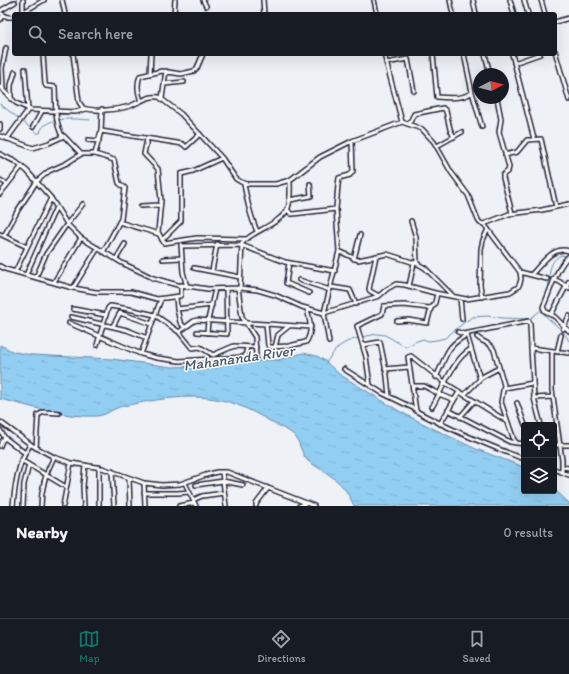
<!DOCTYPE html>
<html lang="en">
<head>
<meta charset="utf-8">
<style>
	:root { --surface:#171b24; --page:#20242c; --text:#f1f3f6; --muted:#9ea1a6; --line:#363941; --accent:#0f766e }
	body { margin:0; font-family:Itim,sans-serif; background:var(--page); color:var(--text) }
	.controls { position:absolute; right:12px; bottom:12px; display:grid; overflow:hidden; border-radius:4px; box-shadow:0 4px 16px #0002 }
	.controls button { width:36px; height:36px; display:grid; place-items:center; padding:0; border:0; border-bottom:1px solid var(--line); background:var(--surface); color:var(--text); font:20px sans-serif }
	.compass { position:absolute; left:473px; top:68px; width:36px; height:36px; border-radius:50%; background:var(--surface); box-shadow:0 4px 16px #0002; rotate:83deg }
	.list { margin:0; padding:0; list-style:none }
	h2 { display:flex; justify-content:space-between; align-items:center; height:52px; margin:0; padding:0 16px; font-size:17px }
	h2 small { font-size:13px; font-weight:400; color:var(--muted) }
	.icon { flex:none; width:22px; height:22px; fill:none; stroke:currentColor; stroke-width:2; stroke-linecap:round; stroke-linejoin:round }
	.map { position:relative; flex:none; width:569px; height:506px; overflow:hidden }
	.search { position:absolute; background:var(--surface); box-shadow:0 4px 16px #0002; left:12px; right:12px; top:12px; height:44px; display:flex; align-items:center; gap:10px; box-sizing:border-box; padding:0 14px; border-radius:4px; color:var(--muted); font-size:15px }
	.sheet { height:112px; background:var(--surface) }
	nav { display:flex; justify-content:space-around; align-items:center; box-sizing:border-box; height:56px; border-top:1px solid var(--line); background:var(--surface); font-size:11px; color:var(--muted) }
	nav a { display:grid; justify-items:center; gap:2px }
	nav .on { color:var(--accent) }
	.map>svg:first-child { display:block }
</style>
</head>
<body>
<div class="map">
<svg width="569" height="506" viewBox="0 0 569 506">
	<defs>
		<pattern id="water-ripples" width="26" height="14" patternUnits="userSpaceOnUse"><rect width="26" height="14" fill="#92cef2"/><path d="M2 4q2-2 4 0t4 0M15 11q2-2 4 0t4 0" fill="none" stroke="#7eb1d0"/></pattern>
	</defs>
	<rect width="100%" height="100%" fill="#eef1f6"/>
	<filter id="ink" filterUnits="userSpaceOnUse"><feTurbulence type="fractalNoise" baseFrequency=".025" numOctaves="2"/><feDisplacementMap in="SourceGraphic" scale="8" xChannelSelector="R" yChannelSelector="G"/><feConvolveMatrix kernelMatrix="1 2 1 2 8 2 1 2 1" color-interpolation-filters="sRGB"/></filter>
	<g filter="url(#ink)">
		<!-- water -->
		<path fill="url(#water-ripples)" stroke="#6589a9" d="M0,345L14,352L32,355L112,359L172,367L203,366L235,361L252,362L265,360H278L303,353L317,356L325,361L339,374L399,411L428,426L476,449L524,467V491H554V489L569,503V506H354C343,480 330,476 308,461C301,454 299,439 294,435C290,431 276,425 270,421C259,415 247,408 235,404C199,391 159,399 123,406C113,408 106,416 96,416C65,418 30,406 0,399Z"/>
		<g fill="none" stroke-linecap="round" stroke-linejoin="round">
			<!-- stream -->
			<path stroke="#6589a9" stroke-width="1" d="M0,104L37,133H40C44,115 77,119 90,120
				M547,294C552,278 545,264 561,255L567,256
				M541,311C550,322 563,328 569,341
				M362,337L377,334L385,335L406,347L417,341L423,339L428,341L437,340L445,338L466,321L473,317L487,316L503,318L530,319L541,310L542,307
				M326,363C336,348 341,342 359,338"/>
			<defs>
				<path id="street" d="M23,0V12
					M62,0L65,14
					M203,0L206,6
					M263,0L264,14
					M374,0L377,14
					M450,0L453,14
					M473,0L476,14
					M510,0L514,14
					M524,0L528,14
					M541,0L545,14
					M0,11L15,2
					M0,13L8,17H14
					M20,14L44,0
					M174,14L175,0
					M0,20L4,15
					M555,22L569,18
					M555,51L569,100
					M73,54L79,102L83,108C96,112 117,110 130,106C139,103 148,95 159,97L181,114L222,158L236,179L241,182L247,184H276L290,180L320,157L352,141L402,122
					M384,54L402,122L422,129L434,142L451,172L468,195L478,220L480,223L484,224L509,214L542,210L569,204
					M433,54L437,97C446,98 465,99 472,92L464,54
					M485,54L490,74
					M512,54L534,139
					M43,55L45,84L46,86L55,87C56,105 54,120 62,136
					M386,63L408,59L414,91
					M514,63L540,54
					M150,74L151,54
					M164,84L184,82
					M0,87L16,103L31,110L76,112L86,109
					M3,89L2,68L6,48
					M472,92L482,127
					M162,98L166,71
					M497,98L501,119L499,132L509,167L508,171L503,175V178L512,213
					M11,99V85L15,72
					M141,101C138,93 136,85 140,76L162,71L181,74L194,71L197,68L203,54
					M0,124V129
					M409,124L414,114L443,108L446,111L450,129L454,137
					M33,127L42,111
					M101,131L183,144L186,147L200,134
					M0,136L33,148L49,143L64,136L81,154
					M7,139L28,110L25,69
					M147,139L144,154L158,169L161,200L158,232L164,243L197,238L246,239
					M88,140L99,141
					M437,146L462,132
					M0,154L16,162L27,171L51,198L67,224L81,238L122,263L143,273L153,278L181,286
					M95,154L114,160L119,183L125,188L121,219L103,252
					M505,155L517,152L527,140L541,139L556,207
					M0,180L7,184
					M244,184C247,200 250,216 257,231
					M0,194L22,166
					M290,200L311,196L310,184
					M141,206L160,205
					M287,209L291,214H293L336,209
					M411,221L416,237L417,264
					M119,222L159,234
					M0,234L27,247
					M4,236L18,210L37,181L49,171L67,163L81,154H95L101,131L102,109
					M162,240L181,221V174L193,171L222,158
					M181,244L183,272L187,287
					M181,246L241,245L285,262L335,271
					M339,251L358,260L387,254L418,264L425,268L453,296
					M376,256L369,289L370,291L379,296
					M569,256C557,266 550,292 543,307L545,311L555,317L569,331
					M116,259L125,244
					M163,259L182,258
					M354,259L360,235
					M289,263L286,283L309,293
					M0,266L5,269L73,288L96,292H131L157,299L180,296L181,295V285L208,289L240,288L258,290L275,295L302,307L324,313L379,296L387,289L396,284L405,285L435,293L466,299L510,292L518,287L520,283L521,279L520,272L484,224
					M194,268L240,277
					M212,271L217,244
					M15,272L51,198
					M520,272L547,279
					M26,275L56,207
					M531,275C541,265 553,245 569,251
					M36,277L46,254L67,224L83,204
					M553,279L560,282L569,288
					M299,280L330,290
					M54,282L81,238
					M409,286L414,263
					M331,287L350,290L356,304
					M73,288L98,248
					M238,288L242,317L255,337L256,357
					M240,288L242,243C254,230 281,224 288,208C291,200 290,189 290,180
					M176,297L177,309
					M482,297L480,285L481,249L483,240L488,229
					M460,298L462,319
					M73,309L106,315
					M551,315L569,281
					M71,317L127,330L147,338
					M397,321L408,320L427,323L431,308
					M69,323L141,354L157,358L179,361L245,357L247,347
					M267,324L311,327
					M113,326L120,313L152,324
					M185,328L180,322L177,309L212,305
					M563,329L569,316
					M179,332L192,348L200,347L213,355L234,346L256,347
					M197,332L227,334L226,289
					M458,332L467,335L480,379
					M207,333L208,320L215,289
					M464,334L529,321L530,324L531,348
					M477,337C483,343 490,342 494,350L504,385L501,402L514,440L517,443L524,444
					M329,342L324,313L339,251L336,209L338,185L339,178L350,175L353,171L352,141
					M97,345L108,308L110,306L129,309L155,315L179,332L194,321L197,320L266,324L268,345L270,347L289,346L306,342C313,332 310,320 307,309
					M363,345L380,342L387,376L389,396
					M275,347L278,335L289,326
					M552,352V390L562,460V472
					M557,352L561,335
					M141,354L161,299
					M344,369L382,393L415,409
					M385,369L409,367
					M436,377C447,357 444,347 467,335
					M370,385L366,357L357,326L382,314L384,306L404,305L429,308C436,307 435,300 437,294
					M413,386H424L439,394L454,400
					M504,388L533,383
					M464,395L482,377L499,368
					M534,398L553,397
					M517,403L525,425
					M432,407C443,389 453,359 471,349
					M448,410L510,442L517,443
					M460,417L474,401
					M0,422L33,446L54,457L71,463L102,468L144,483L162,485L180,484L206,475L217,472H227L314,506
					M508,422L447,384L411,356L408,357L416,411C451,430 487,445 524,459
					M440,424L459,392
					M541,425L534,398L531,348L569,353
					M0,430L5,438L25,453
					M554,445H569
					M0,446L2,441L5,438
					M36,448L38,415L44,412L59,413
					M21,460L66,487
					M562,467L569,468
					M554,469L569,475
					M112,471L114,506
					M222,472L226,506
					M129,478L130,506
					M144,483L145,506
					M185,483L196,506
					M196,485L223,481L243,485
					M144,493H178L189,492
					M193,500L202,496L224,493
					M13,506C15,484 18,463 30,445
					M23,506L24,484L29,465
					M41,506C41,489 46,472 54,457
					M63,506L71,463
					M84,506L83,486L85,465
					M99,506V467
					M179,506L194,503
					M256,506V504L268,488
					M299,506L308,503"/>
			</defs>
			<!-- street casing -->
			<use href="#street" stroke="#22223b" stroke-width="6"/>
			<!-- street -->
			<use href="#street" stroke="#fdfcf7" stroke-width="3"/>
		</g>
	</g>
	<g text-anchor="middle" stroke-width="3" stroke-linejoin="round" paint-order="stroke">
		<!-- water labels -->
		<g font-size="15" font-style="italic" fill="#445672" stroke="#fdfcf7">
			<text transform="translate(239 358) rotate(-8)" y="5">Mahananda River</text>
		</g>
	</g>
</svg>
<div class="controls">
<button><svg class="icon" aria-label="locate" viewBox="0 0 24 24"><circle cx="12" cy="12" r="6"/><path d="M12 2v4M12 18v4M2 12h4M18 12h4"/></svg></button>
<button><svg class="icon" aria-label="layers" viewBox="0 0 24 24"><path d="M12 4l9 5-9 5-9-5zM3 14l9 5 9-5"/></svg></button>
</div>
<svg class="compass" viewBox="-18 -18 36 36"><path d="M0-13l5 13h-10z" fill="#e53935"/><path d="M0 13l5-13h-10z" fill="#9ea1a6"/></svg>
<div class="search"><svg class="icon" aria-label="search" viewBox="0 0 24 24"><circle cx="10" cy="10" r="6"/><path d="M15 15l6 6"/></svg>Search here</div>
</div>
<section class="sheet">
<h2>Nearby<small>0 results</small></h2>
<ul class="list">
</ul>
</section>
<nav>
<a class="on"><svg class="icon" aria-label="map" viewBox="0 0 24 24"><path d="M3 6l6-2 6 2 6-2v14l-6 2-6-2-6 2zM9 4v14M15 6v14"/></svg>Map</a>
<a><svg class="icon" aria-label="directions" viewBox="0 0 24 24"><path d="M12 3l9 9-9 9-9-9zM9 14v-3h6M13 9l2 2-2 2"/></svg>Directions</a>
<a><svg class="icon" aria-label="saved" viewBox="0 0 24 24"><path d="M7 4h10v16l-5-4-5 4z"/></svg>Saved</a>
</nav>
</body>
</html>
